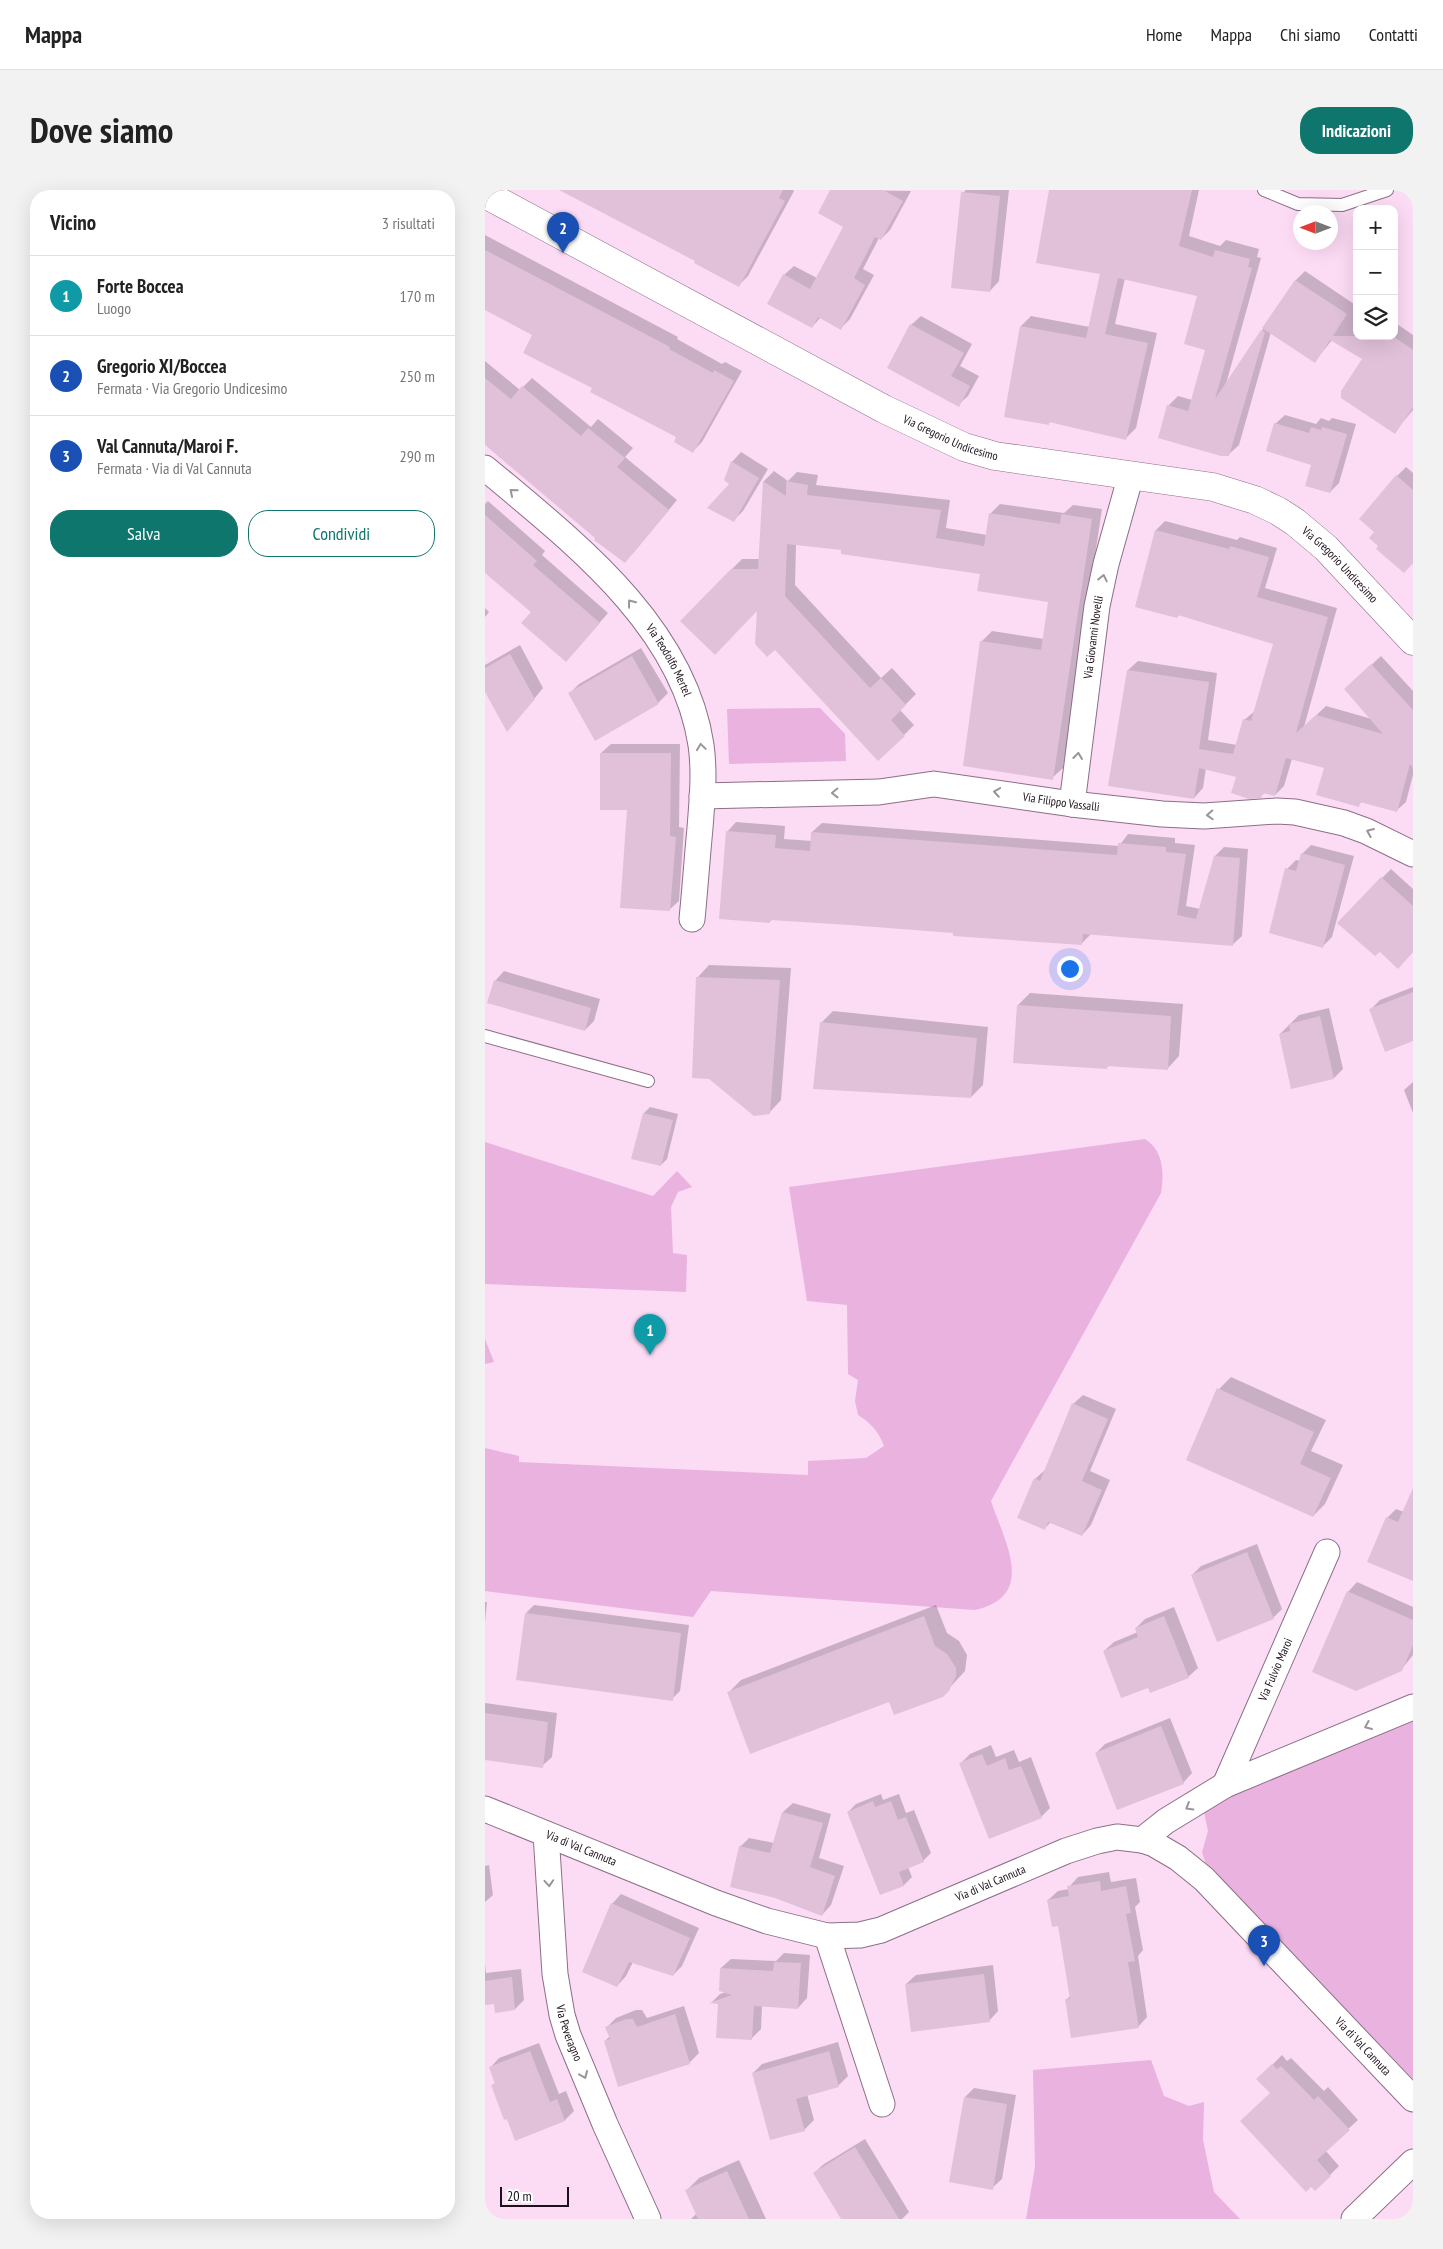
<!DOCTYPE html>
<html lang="it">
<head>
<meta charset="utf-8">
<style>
	:root { --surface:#fff; --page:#f2f2f2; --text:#222; --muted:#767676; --line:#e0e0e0; --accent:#0f766e }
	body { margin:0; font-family:"PT Sans Narrow",sans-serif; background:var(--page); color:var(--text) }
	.controls { position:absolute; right:15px; top:15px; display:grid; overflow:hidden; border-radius:10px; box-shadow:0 5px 20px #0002 }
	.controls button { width:45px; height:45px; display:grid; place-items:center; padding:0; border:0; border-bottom:1px solid var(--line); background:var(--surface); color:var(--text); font:25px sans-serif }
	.compass { position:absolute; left:808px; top:15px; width:45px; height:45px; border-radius:50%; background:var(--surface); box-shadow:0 5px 20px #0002; rotate:270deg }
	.scale { position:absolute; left:15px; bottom:12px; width:69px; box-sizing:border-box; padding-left:5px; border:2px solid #1c111a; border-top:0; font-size:14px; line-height:18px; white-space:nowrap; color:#1c111a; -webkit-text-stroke:4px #fff; paint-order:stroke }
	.you { position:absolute; left:584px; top:778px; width:18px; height:18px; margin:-12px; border:4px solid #fff; border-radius:50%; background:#1a73e8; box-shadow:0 0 0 8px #1a73e833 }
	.badge { display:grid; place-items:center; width:32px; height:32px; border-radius:50%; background:var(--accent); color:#fff; font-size:16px; font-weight:700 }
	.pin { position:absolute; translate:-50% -41px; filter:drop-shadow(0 1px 2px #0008) }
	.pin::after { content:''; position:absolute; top:26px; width:18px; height:15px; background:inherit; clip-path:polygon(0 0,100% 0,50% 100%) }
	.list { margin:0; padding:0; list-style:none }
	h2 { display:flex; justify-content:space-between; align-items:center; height:65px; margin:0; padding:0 20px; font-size:21px }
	h2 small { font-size:16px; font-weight:400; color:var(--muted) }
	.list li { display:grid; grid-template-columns:32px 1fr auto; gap:15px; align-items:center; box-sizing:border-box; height:80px; padding:0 20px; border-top:1px solid var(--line) }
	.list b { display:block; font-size:19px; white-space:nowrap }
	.list p { margin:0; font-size:16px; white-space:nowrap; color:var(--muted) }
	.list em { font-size:16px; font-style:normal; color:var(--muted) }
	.actions { display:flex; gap:10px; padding:15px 20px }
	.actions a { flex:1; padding:11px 0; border:1px solid var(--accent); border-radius:20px; text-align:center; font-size:18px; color:var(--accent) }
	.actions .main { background:var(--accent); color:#fff }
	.icon { flex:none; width:28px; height:28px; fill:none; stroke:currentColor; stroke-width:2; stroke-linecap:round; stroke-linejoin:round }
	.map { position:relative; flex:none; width:928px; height:2029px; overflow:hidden; border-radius:20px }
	header { display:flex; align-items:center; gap:30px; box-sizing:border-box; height:70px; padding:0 25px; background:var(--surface); border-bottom:1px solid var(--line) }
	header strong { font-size:24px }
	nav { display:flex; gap:28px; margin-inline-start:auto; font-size:18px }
	.intro { display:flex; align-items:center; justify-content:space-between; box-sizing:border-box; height:120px; padding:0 30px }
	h1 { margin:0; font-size:35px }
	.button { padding:12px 22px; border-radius:20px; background:var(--accent); color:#fff; font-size:18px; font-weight:700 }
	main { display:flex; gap:30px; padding:0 30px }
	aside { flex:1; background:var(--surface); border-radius:20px; box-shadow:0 5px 20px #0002 }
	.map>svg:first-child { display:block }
</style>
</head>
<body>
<header>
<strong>Mappa</strong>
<nav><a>Home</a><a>Mappa</a><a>Chi siamo</a><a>Contatti</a></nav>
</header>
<div class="intro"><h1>Dove siamo</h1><a class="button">Indicazioni</a></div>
<main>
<aside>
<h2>Vicino<small>3 risultati</small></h2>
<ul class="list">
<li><span class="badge" style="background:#0f9aa8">1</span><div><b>Forte Boccea</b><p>Luogo</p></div><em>170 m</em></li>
<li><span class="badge" style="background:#1a4fb4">2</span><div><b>Gregorio XI/Boccea</b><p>Fermata · Via Gregorio Undicesimo</p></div><em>250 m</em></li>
<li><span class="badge" style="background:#1a4fb4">3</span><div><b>Val Cannuta/Maroi F.</b><p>Fermata · Via di Val Cannuta</p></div><em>290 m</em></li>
</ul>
<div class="actions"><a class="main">Salva</a><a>Condividi</a></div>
</aside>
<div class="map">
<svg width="928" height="2029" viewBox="0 0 928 2029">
	<rect width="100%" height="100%" fill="#fcdbf5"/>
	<!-- green -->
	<path fill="#eab2df" d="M335,518L360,544L361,571L244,574L242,519Z
		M660,949C679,961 679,983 676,1003L506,1311C519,1351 553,1406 490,1420L226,1401L208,1427L0,1401V1258L34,1266V1272L323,1285V1271L381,1268L399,1256C394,1242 386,1233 373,1225L370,1211L373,1190L363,1184L362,1115L322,1111L304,997Z
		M0,952L168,1006L192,981L207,997L193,1002L186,1017L188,1063L202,1065L201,1102L0,1094Z
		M0,1149L9,1172L0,1174Z
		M928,1529V1890L722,1678L717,1662L723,1641L719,1622L744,1605Z
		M666,1870L679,1906L704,1916L719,1912L718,1950L729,2002L755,2029H541L550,1977L548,1880Z"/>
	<!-- shadow -->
	<path fill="#0003" d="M77,0H308L309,1L263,86L253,96L211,70Z
		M347,0L426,1L405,40L396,49L394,48L378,79L389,85L365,129L356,138L336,127L327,137L299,85L309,76L332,88L360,37Z
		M481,0H524L514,91L505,101L478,3Z
		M565,0H714L704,46L735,56L741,50L774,59L772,67L776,68L741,194L811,90L820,81L872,116V146H909V132L928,145V220L912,239L879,169L847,150L830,171L786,142L754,255L743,265L683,216L693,206L707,210L722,159L714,105L640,88L630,134L672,143L651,238L641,248L566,231L563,234L536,136L546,126L605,137L617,83Z
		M0,45L193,147L192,149L237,174L240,172L257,181L217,252L208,261L193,247L108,198L49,144L0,117Z
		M436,126L487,154L475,176L494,186L483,206L473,215L426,135Z
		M0,171L35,200L47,188L106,237L113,229L148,258L140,267L192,310L149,362L112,348L0,254Z
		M800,225L831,234L836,228L844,231L847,228L871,234L854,293L845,302L828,274L790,234Z
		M256,262L283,279L258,321L248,331L247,272Z
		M921,277L928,283V373L919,381L895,356L891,342L912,286Z
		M289,281L303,291L312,282L333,285L331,295L465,310L461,338L502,345L505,324L515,314L579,323L588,315L617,319L578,578L567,588L496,452L507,441L559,449L565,411L496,383L358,359L311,354L310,395L396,488L407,478L431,504L415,520L429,535L419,545L273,418L247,379L257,369H275L279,291Z
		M3,311L60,361L57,365L123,423L90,461L0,381V314Z
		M680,331L752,350L755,347L792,358L780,398L852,418L819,537L841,516L887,529L870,490L896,466L928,501V555L916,568L928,571V585L921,612L911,621L877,611L873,616L840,577L807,569L799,596L790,605L780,602L776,606L752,586L721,578L718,598L709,608L643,480L653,471L732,483L723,550L752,555L759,530L770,521L790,453L695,424L692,427L651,416L671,340Z
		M0,418L4,422L0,427Z
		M35,455L58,498L31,531L0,499V475Z
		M156,458L183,503L173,513L111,549L84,504L94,494Z
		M126,554H195L194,637L199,638L194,711L184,720L143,619L116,563Z
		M251,632L300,636L299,649L327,651V642L337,633L634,656L643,644L690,648V653L710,655L701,716L715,719L730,666L739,657L763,659L757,746L747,755L607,743L597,753L470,741L288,729L284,732L242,642Z
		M826,655L869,666L847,747L838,756L802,679L811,670L815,671L817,664Z
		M906,679L928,699V762L922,768L897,688Z
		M224,775L306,778L296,910L284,923L212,788Z
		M19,781L115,809L109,831L100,840L10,791Z
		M928,797V850L885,820L895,810Z
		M545,803L698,814L694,866L682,879L625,875L621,878L533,815Z
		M844,818L858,879L849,888L795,844L814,825Z
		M348,821L503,837L498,895L486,907L336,833Z
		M928,892V923L919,900Z
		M165,917L193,924L182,969L176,975L148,968L159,923Z
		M746,1187L841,1230L826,1261L858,1275L840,1314L828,1326L734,1199Z
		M598,1205L631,1219L605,1281L625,1290L606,1335L597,1345L566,1332L560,1338L550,1289L560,1280L588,1214Z
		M928,1301V1390L884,1371L902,1328L911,1319L919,1322Z
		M772,1354L797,1419L788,1428L707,1385L716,1376Z
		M872,1392L928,1417V1465L916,1480L863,1402Z
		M0,1412H2L0,1432Z
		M49,1415L204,1435L195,1501L187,1509L41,1423Z
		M451,1415L462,1443L474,1451L482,1465L480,1481L457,1506L244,1502L256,1490Z
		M689,1417L713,1478L703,1487L663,1496L619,1461L629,1452L653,1442L651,1438L660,1429Z
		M0,1513L72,1523L67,1567L57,1576L0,1569Z
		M685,1528L707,1583L698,1593L611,1563L620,1554Z
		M506,1555L511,1567L529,1560L534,1572L546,1567L565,1618L556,1627L476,1573L485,1564Z
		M396,1604L398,1610L414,1604L421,1623L429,1620L446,1663L438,1671L423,1677L427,1687L419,1695L395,1704L363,1622L371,1614Z
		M308,1613L346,1624L334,1668L359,1676L346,1715L337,1725L255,1657L264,1648L289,1653L298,1622Z
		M4,1675L8,1705L0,1712V1676Z
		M624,1682L626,1692L651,1688L655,1712L650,1717L658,1760L653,1766L662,1827L653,1837L581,1810L586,1805L574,1734L563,1710L573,1701L584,1699V1697L593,1687Z
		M136,1704L214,1738L197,1776L188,1785L148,1772L141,1786L132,1796L127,1714Z
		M299,1763L325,1765L322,1808L313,1818L277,1816L276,1839L267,1848L234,1813L227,1812L235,1804L241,1802L236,1778L246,1769L291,1771Z
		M0,1774L1,1783L36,1779L39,1810L30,1819L10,1813L0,1814Z
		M508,1775L513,1821L504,1831L421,1794L431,1785Z
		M199,1816L214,1863L205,1872L120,1851L125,1846L122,1837L131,1828L151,1820H157L162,1828Z
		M353,1852L363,1886L354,1895L322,1904L329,1930L319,1940L268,1883L277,1874Z
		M54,1853L74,1904L81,1901L89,1921L80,1930L31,1949L7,1896L11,1892L5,1878L14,1868Z
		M797,1865L802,1871L806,1868L839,1901L843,1897L873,1930L840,1960L854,1976L830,2000L786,1903L782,1880Z
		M489,1898L531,1905L517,1989L507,1998L480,1907Z
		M380,1949L424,2022L417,2029H357L329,1983L339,1974Z
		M254,1970L281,2029H206L212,2023L202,2000L214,1988Z"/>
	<!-- building -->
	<path fill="#e1c1da" d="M74,0H298L294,8L300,11L254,97L209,73L210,71Z
		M345,0H398L418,11L396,50L390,47L369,88L380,95L356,140L333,127L327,138L282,114L298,84L325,99L358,37L333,23Z
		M564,0H707L694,56L728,67L730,60L765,69L763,77L767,78L730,209L776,140L780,142L744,266H736L673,248L682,215L703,221L720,160L699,154L712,106L633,88L620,144L663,153L641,250L564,232V235L519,227L535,136L601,148L615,84L551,73Z
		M476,2L515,6L505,102L466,98Z
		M0,60L185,157L184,159L228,183L229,180L249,191L208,263L189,252L191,247L105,202L107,198L38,163L47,145L0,120Z
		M810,90L862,124L848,146H908L928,160V217L910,244L856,208V201L877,169L845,150L830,173L777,138Z
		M425,134L479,163L466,186L485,196L474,217L402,178Z
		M0,188L26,209L37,196L96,246L103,238L140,268L132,277L184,320L140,373L109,350L110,348L0,255Z
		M789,233L824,243L826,237L836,240L837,237L862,244L845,303L820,296L826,275L781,261Z
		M246,271L274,288L249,332L222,318L244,294L239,290Z
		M911,285L928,300V373L919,383L891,359L893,356L884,348L889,342L874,329Z
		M278,291L301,306V291L323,295L322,305L456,320L451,348L499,356L504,323L575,334L576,324L607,329L568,590L478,576L495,451L556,460L563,412L492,401L495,384L356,364V360L302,354L300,406L385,498L396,488L421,515L406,530L420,546L393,571L290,460L282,467L270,454L272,421L230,465L195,431L246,379H273Z
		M0,325L52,371L48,375L115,433L81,472L36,433L46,422L0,383Z
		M670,340L744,359L745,356L784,367L772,407L843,427L811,543L831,525L898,544L859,499L886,474L928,520V578L925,574L912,622L875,612L874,617L831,605L839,578L801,568L790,606L778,603L776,608L764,609L746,603L751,587L714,578L709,609L623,596L642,480L724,492L714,559L748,564L758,529L766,531L788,454L693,425L692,428L650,417Z
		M25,464L50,509L22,542L0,502V478Z
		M147,466L174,514L110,551L83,503Z
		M115,563H186L185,646L191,647L185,721L135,718L142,620H115Z
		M241,641L291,645L290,658L325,661L326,642L632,665L633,653L681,657V662L701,664L692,725L711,729L729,666L755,668L748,756L598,744L597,755L468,746V743L364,735L285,730V733L234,729Z
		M816,663L860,675L838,758L784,743L800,678L811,681Z
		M896,687L928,716V762L913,779L895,762L890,766L852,733Z
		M211,787L295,790L285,924L269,926L224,889L207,888Z
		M9,790L106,818L100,841L2,813Z
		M928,802V851L900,862L884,819Z
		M532,815L686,826L683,880L622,876V879L528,873Z
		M835,826L849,889L806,899L794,844L805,841L804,834Z
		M335,832L492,848L486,908L328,899Z
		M158,923L188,930L176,976L146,969Z
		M732,1198L829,1242L815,1274L846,1288L828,1327L701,1270Z
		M587,1213L623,1229L597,1291L617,1300L597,1346L563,1332L560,1340L532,1328L549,1288L555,1291Z
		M928,1298V1391L882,1372L901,1327L913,1332Z
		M762,1362L789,1429L732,1452L706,1385Z
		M862,1401L928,1430V1455L917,1481L871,1501L827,1482Z
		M40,1423L196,1443L188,1511L31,1490Z
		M439,1426L450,1456L462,1464L471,1478V1486L464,1501L458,1507L409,1525L404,1512L265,1564L242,1502Z
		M679,1426L704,1488L665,1503L663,1498L636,1508L618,1461L653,1447L650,1438Z
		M0,1523L63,1532L58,1578L0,1570Z
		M676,1536L699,1594L632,1620L610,1563Z
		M497,1564L502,1576L520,1568L524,1580L536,1576L557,1628L504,1649L474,1573Z
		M388,1611L390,1617L406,1611L413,1630L421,1627L439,1672L414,1682L419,1696L395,1705L362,1622Z
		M297,1622L338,1633L325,1677L350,1686L337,1726L290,1708L245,1697L254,1656L285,1663Z
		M615,1691L616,1701L641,1696L646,1723L641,1724L650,1771L643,1772L654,1838L586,1848L580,1809H585L573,1736L567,1737L562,1710L584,1706L582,1696Z
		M126,1713L205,1748L188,1786L144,1772L132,1797L97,1782Z
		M289,1772L316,1773L313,1819L269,1816L267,1850L231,1848L233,1814L224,1813L247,1805L234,1801L235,1778L288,1781Z
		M499,1784L505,1832L426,1842L420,1794Z
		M27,1787L30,1820L10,1823L9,1814L0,1815V1791Z
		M190,1824L205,1874L133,1897L119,1851L125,1849L120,1837L141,1829H148L152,1837Z
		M45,1861L65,1912L72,1909L80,1931L30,1951L22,1929L19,1930L6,1895L10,1894L4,1877Z
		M344,1861L354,1897L311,1909L320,1941L285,1950L267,1883Z
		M787,1874L792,1879L796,1876L829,1910L833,1906L865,1940L832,1970L846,1986L830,2001L826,1997L821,2002L755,1931L785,1903L771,1889Z
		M479,1907L522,1914L508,2000L464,1992Z
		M370,1957L414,2029H356L328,1983Z
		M242,1981L264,2029H213L200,2000Z"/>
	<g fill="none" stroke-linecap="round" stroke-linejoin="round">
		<defs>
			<path id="service" d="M779,0L813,14L857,15L902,0
				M0,846L163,891"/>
			<g id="minor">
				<path id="s1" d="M0,278C87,351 198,435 216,555C220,583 217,611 215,638C212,669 210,699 207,729"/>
				<path id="s2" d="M217,606L394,602L449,594L587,614L677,624L719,626L792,621L810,622L859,633L881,641L928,664"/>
				<path id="s3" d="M587,614L612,416L621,374L646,285"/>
				<path id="s4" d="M740,1595L842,1362"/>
				<path id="s5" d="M0,1619L231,1713L282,1731L342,1746L375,1745L396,1740L581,1661L612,1651L632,1647L657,1650L669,1654L693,1668L719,1689L928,1909"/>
				<path id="s6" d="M61,1644L70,1784L77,1825L83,1845L120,1934L163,2029"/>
				<path d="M657,1650L681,1631L740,1595L928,1517"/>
				<path d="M342,1746L397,1914"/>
				<path d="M869,2029L928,1972"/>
			</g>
			<g id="tertiary">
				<path id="s7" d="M0,4L399,219L479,257L510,266L728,297L770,310L793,321L810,332L841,358L928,451"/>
			</g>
		</defs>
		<!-- service casing -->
		<use href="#service" stroke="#8c6f86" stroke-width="14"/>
		<!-- minor casing -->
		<use href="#minor" stroke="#8c6f86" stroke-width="27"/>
		<!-- tertiary casing -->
		<use href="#tertiary" stroke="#8c6f86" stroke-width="29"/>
		<!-- service -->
		<use href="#service" stroke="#fff" stroke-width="12"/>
		<!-- minor -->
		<use href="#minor" stroke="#fff" stroke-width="25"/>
		<!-- tertiary -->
		<use href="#tertiary" stroke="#fff" stroke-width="28"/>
	</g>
	<!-- one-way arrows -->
	<defs><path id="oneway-chevron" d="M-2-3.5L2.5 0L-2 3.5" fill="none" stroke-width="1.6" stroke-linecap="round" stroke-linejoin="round" transform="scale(1.25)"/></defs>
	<g stroke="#999498">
		<use href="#oneway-chevron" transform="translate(28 302) rotate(-140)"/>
		<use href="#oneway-chevron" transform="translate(618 388) rotate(-78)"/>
		<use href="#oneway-chevron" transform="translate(146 413) rotate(-128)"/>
		<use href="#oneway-chevron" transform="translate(216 557) rotate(-98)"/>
		<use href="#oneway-chevron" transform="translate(593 566) rotate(-83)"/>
		<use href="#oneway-chevron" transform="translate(512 602) rotate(-171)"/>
		<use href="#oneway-chevron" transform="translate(350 603) rotate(179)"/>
		<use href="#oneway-chevron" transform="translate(725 625) rotate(177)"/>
		<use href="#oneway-chevron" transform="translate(885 642) rotate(-157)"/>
		<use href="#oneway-chevron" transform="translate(883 1536) rotate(157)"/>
		<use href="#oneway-chevron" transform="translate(704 1617) rotate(149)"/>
		<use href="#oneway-chevron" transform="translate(64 1693) rotate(86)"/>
		<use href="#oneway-chevron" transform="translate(99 1885) rotate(67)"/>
	</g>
	<g text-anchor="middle" stroke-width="4" stroke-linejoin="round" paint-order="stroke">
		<!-- street labels -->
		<g font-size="12" fill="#1c111a" stroke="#fff">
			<text dy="4" stroke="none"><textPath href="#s7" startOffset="526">Via Gregorio Undicesimo</textPath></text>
			<text dy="4" stroke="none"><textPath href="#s7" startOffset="946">Via Gregorio Undicesimo</textPath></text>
			<text dy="4" stroke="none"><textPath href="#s3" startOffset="168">Via Giovanni Novelli</textPath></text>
			<text dy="4" stroke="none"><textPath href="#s1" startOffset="268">Via Teodolfo Mertel</textPath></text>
			<text dy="4" stroke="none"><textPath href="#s2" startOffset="361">Via Filippo Vassalli</textPath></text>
			<text dy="4" stroke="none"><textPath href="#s4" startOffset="126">Via Fulvio Maroi</textPath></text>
			<text dy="4" stroke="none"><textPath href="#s5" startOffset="104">Via di Val Cannuta</textPath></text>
			<text dy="4" stroke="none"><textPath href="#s5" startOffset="539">Via di Val Cannuta</textPath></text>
			<text dy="4" stroke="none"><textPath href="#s6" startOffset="201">Via Peveragno</textPath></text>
			<text dy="4" stroke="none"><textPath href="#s5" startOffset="1004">Via di Val Cannuta</textPath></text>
		</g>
	</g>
</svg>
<div class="controls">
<button>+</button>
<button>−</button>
<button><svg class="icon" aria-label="layers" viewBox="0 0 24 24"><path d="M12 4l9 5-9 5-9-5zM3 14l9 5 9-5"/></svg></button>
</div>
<svg class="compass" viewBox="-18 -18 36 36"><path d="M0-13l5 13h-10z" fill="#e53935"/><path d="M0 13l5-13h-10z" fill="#767676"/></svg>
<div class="scale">20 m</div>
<div class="you"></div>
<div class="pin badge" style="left:165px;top:1165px;background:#0f9aa8">1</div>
<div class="pin badge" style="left:78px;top:63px;background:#1a4fb4">2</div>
<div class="pin badge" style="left:779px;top:1776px;background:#1a4fb4">3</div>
</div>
</main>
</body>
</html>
